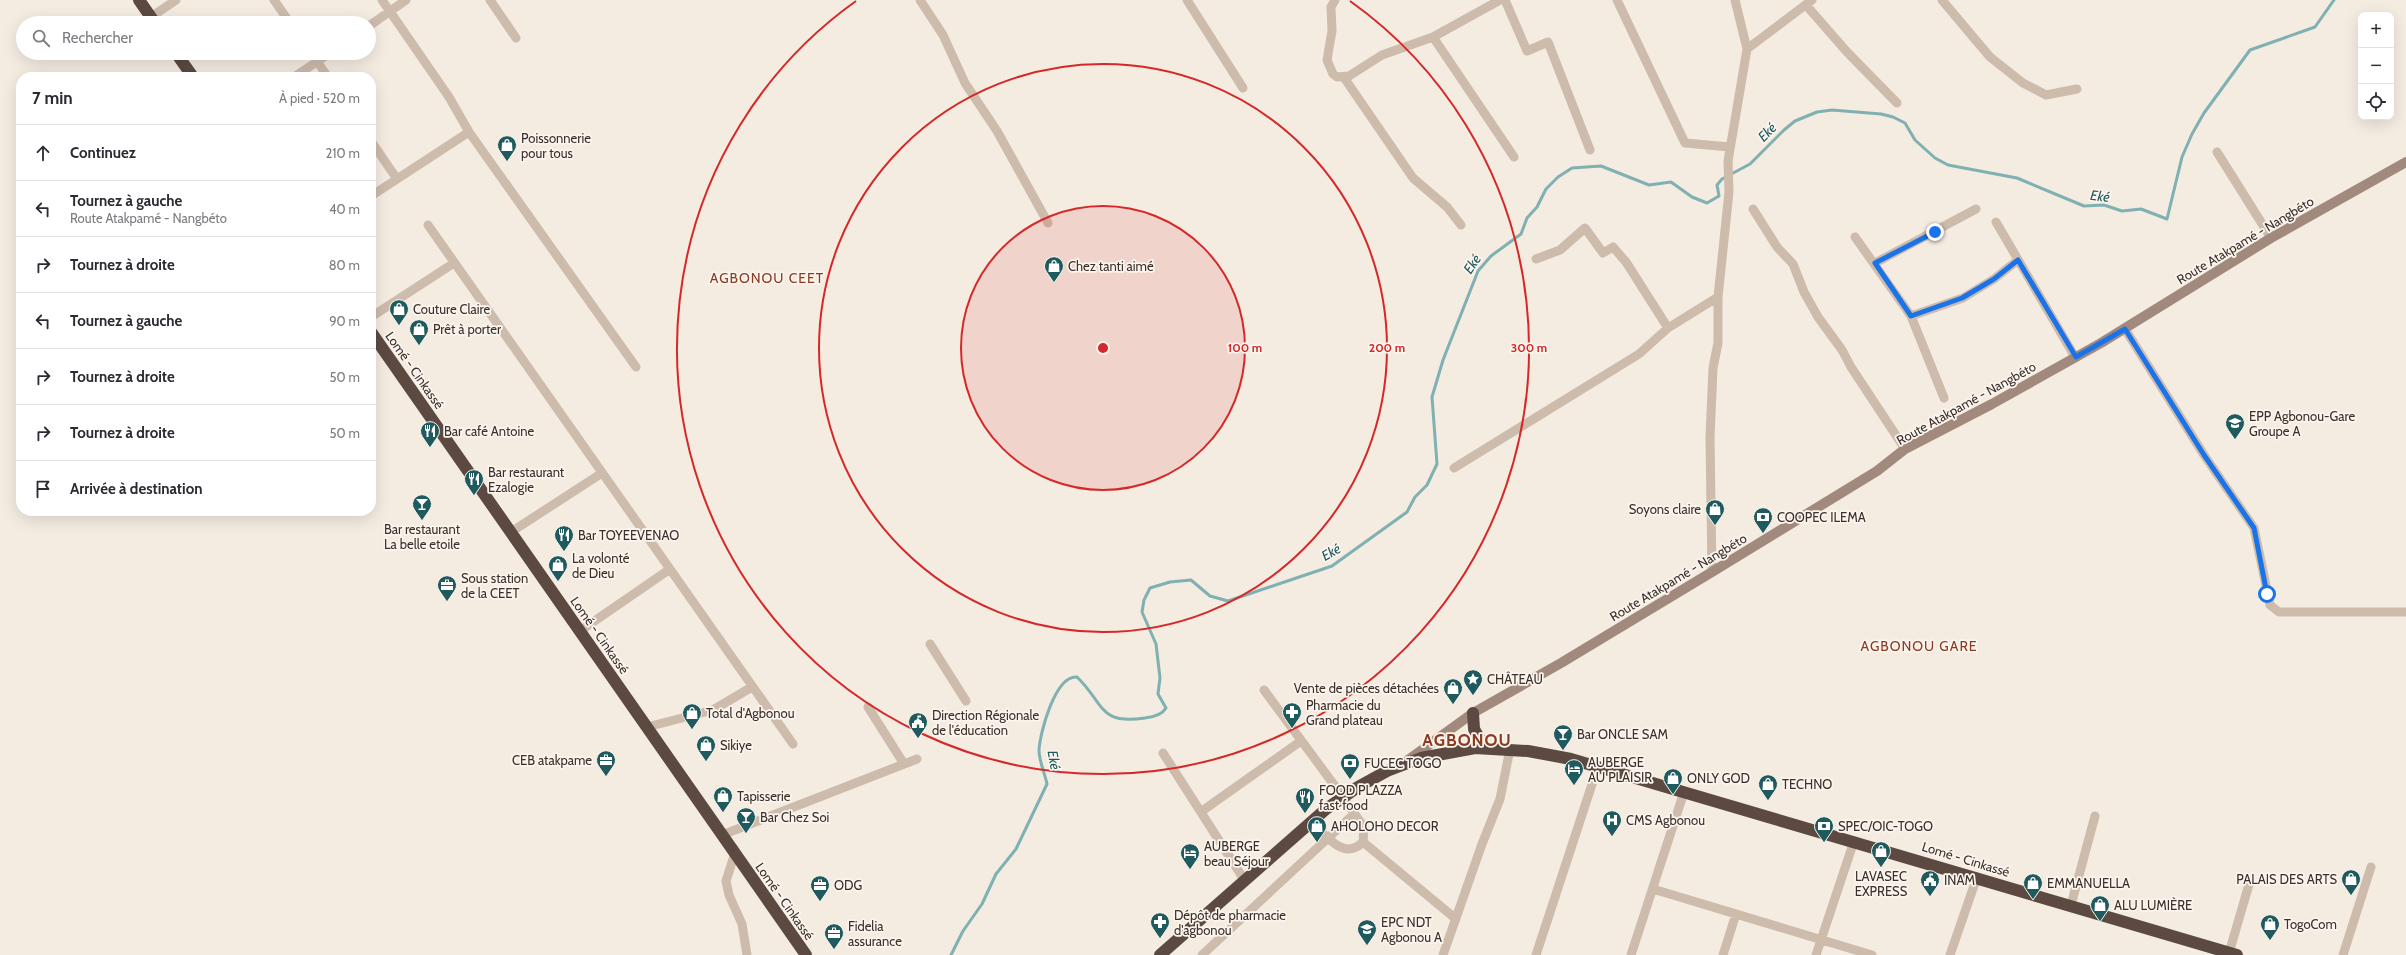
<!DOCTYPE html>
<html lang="fr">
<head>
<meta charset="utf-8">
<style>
	:root { --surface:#fff; --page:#f7f7f7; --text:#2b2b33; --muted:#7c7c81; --line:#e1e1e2 }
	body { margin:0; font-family:Cabin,sans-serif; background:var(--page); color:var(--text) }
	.controls { position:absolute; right:12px; top:12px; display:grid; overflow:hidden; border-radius:8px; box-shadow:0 4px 16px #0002 }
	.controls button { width:36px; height:36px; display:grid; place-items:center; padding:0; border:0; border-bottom:1px solid var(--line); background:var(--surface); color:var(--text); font:20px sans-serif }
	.stop { position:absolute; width:12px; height:12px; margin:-9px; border:3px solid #1a73e8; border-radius:50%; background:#fff }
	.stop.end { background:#1a73e8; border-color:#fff; box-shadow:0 1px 4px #0008 }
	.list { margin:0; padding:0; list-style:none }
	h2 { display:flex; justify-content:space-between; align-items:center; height:52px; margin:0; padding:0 16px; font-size:17px }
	h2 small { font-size:13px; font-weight:400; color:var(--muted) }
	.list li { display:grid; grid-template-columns:26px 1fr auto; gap:12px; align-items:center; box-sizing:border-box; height:56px; padding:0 16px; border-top:1px solid var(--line) }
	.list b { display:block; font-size:15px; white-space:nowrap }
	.list p { margin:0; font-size:13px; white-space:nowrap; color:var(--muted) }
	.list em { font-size:13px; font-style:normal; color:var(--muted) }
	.icon { flex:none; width:22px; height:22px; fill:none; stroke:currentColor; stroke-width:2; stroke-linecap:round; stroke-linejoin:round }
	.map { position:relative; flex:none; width:2406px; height:955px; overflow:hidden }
	.search { position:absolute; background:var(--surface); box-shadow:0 4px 16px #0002; left:16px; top:16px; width:360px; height:44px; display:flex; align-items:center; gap:10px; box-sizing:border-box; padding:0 14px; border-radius:22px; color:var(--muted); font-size:15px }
	.panel { position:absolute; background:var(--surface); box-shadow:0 4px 16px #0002; left:16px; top:72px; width:360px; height:444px; border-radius:16px }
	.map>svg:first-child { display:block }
</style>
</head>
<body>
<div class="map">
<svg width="2406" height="955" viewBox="0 0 2406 955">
	<rect width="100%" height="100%" fill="#f4ebe1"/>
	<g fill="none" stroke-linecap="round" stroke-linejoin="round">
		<!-- stream -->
		<path stroke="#7fb0b2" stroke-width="3" d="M951,955L963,931L982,904L996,874L1016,849L1047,784C1045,774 1039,761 1039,750C1040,733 1055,675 1077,677C1105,704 1098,725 1145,718C1153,717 1162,715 1166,708L1158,694L1160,678L1156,644L1142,612L1144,600L1150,588L1170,582L1191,580L1210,596L1228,601L1332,566L1407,512L1415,497L1427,485L1437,464L1432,397L1443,360L1478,271L1491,256L1521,234L1527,218L1537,207L1546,189L1558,177L1572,168L1601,166L1649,185L1671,182L1692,197L1707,203L1719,196L1717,185L1722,179L1750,164L1784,130L1795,121L1817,112L1832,110L1881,114L1893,117L1905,123L1915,140L1935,158L1948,165L2017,178L2084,206L2104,205L2122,211L2141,209L2167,219L2182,157L2192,134L2204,113L2250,50L2315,27L2334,0"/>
		<!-- street -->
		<path stroke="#cdbbac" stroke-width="9" d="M274,0L290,23
			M382,0L449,97L469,132L636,367
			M490,0L516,38
			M920,0L943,35L965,83L997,131L1048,223
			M1187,0L1243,88
			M1335,0L1331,7L1332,31L1327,60L1333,74L1337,77L1349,76L1382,55L1433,37L1500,0
			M1505,0L1527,51L1548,42L1590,150
			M1617,0L1685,143L1730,147
			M1942,0L1990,57L2023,83L2046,95L2077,89
			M1806,5L1847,52L1897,103
			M151,17L176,0
			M369,26L406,0
			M1433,37L1514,157
			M1747,49L1812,0
			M311,53L328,77
			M294,77L330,53
			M1345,79L1413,178L1447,207L1461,225
			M371,141L397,179
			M2217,152L2271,238
			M371,196L469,132
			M1753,209L1777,247L1793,264L1804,292L1818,317L1842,350L1851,367L1905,449
			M1996,222L2075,357
			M428,225L793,744
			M1855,237L1911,316L1944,398
			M1536,259L1560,250L1585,228L1603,253L1613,247L1626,262L1668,328
			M1875,263L1976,209
			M1911,316L1963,298L1994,279L2018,260
			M371,317L454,263
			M2125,329L2204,455L2254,528L2270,605L2279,612H2406
			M1454,468L1639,354L1668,328L1718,297
			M511,532L602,473
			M1712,572L1710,437L1713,368L1718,343V297L1729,192L1728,161L1747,49L1735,0
			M580,631L670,569
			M930,644L966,701
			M1264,690L1343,797
			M868,707L904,764
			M647,727L713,710L752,687
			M1163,753L1245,881
			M1346,802L1364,827L1363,842L1456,919
			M1202,811L1301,741
			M1315,826C1329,839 1345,860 1363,842
			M722,835L917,759
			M735,853L726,881L729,895L742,924L747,955
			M1653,889L1872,955
			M2071,905L2095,816
			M2229,953L2250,881
			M1202,955L1354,814
			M1443,955L1482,844L1500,799L1510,749
			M1536,955L1598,766
			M1631,955L1684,792
			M1723,955L1736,914
			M1816,955L1854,841
			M1950,955L1977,877
			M2343,955L2371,867"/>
		<!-- secondary -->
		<path stroke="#a18a7d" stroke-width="10" d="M1408,760L1473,713L1561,663L1712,572L1877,471L1905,449L1992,404L2101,343L2271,238L2406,162"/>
		<!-- highway -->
		<path stroke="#5c4a42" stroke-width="12" d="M139,0L155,23
			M176,53L193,77
			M371,332L806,955
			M1473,713L1474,729L1484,747
			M1160,955L1326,809L1358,787L1387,771L1421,758L1475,748L1528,751L1571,759L2237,955"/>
	</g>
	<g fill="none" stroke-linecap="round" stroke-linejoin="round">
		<!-- route -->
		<path stroke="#1a73e8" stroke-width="5" d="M1935,232L1875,263L1911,316L1962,298L1994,279L2018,260L2076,357L2125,329L2204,455L2254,528L2267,594"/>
	</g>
	<!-- distance rings -->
	<circle cx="1103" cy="348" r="142" fill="#d62828" fill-opacity=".12"/>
	<g fill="none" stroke="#d62828" stroke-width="2">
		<circle cx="1103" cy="348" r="142"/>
		<circle cx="1103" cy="348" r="284"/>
		<path d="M1350 1A426 426 0 1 1 856 1"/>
	</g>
	<!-- icons -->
	<defs>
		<symbol id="shop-pin" viewBox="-11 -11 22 30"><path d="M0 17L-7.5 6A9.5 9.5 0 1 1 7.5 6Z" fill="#1f5a5e" stroke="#fbf5ee"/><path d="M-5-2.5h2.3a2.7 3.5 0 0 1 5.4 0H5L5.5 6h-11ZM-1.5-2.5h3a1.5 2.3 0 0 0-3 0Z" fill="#fff"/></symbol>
		<symbol id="school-pin" viewBox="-11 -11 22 30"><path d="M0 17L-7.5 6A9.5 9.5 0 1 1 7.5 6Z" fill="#1f5a5e" stroke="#fbf5ee"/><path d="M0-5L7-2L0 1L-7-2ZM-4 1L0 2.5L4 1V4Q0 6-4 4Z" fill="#fff"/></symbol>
		<symbol id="restaurant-pin" viewBox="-11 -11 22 30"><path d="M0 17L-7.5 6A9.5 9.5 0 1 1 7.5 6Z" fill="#1f5a5e" stroke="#fbf5ee"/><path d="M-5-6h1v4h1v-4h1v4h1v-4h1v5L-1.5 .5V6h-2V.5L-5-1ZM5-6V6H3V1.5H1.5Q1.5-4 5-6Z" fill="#fff"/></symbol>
		<symbol id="bar-pin" viewBox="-11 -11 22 30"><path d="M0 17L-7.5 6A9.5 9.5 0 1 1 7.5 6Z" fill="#1f5a5e" stroke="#fbf5ee"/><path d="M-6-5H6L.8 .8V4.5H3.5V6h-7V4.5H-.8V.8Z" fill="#fff"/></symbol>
		<symbol id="bank-pin" viewBox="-11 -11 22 30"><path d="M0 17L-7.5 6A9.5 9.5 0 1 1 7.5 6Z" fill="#1f5a5e" stroke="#fbf5ee"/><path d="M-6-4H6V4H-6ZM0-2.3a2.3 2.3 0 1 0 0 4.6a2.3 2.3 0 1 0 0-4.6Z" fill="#fff"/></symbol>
		<symbol id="office-pin" viewBox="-11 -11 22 30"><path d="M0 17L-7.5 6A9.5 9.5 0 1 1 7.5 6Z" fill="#1f5a5e" stroke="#fbf5ee"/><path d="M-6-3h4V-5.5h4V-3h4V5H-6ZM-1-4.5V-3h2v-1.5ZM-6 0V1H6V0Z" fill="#fff"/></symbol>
		<symbol id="sight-pin" viewBox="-11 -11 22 30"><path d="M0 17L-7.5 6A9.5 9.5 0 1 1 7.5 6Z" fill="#1f5a5e" stroke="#fbf5ee"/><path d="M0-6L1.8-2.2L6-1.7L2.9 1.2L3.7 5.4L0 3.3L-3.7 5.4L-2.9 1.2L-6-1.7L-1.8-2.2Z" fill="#fff"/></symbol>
		<symbol id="pharmacy-pin" viewBox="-11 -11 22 30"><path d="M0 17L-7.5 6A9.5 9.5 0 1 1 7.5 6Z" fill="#1f5a5e" stroke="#fbf5ee"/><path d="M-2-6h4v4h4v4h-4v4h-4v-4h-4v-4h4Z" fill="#fff"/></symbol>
		<symbol id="civic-pin" viewBox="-11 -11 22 30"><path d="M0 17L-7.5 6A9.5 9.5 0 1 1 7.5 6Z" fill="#1f5a5e" stroke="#fbf5ee"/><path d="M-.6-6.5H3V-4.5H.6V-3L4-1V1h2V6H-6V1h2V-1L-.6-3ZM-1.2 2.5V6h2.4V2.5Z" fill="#fff"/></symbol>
		<symbol id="hotel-pin" viewBox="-11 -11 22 30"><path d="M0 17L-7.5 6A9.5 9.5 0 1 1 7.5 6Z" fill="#1f5a5e" stroke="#fbf5ee"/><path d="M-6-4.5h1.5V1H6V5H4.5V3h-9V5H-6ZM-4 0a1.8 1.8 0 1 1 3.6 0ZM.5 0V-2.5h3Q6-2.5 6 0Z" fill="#fff"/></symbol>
		<symbol id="hospital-pin" viewBox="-11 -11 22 30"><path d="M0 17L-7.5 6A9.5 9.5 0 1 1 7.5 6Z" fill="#1f5a5e" stroke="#fbf5ee"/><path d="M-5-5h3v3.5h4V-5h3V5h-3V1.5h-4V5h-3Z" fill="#fff"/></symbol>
	</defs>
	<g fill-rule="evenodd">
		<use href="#shop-pin" x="496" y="134" width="22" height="30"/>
		<use href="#shop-pin" x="1043" y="255" width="22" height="30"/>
		<use href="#shop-pin" x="388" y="298" width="22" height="30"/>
		<use href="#shop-pin" x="408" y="318" width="22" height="30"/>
		<use href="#school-pin" x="2224" y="412" width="22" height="30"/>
		<use href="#restaurant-pin" x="419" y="420" width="22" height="30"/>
		<use href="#restaurant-pin" x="463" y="468" width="22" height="30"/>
		<use href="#bar-pin" x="411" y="493" width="22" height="30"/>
		<use href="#shop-pin" x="1704" y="498" width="22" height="30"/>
		<use href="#bank-pin" x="1752" y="506" width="22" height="30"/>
		<use href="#restaurant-pin" x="553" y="524" width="22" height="30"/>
		<use href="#shop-pin" x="547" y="554" width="22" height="30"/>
		<use href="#office-pin" x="436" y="574" width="22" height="30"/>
		<use href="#sight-pin" x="1462" y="668" width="22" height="30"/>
		<use href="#shop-pin" x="1442" y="677" width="22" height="30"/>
		<use href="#pharmacy-pin" x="1281" y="701" width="22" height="30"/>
		<use href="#shop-pin" x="681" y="702" width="22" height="30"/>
		<use href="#civic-pin" x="907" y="711" width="22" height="30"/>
		<use href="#bar-pin" x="1552" y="723" width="22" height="30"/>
		<use href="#shop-pin" x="695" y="734" width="22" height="30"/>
		<use href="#office-pin" x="595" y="749" width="22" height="30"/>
		<use href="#bank-pin" x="1339" y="752" width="22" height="30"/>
		<use href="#hotel-pin" x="1563" y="758" width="22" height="30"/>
		<use href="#shop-pin" x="1662" y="767" width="22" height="30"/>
		<use href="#shop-pin" x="1757" y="773" width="22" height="30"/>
		<use href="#shop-pin" x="712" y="785" width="22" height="30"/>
		<use href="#restaurant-pin" x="1294" y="786" width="22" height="30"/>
		<use href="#bar-pin" x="735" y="806" width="22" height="30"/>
		<use href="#hospital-pin" x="1601" y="809" width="22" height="30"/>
		<use href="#shop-pin" x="1306" y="815" width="22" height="30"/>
		<use href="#bank-pin" x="1813" y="815" width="22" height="30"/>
		<use href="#shop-pin" x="1870" y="840" width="22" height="30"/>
		<use href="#hotel-pin" x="1179" y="842" width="22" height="30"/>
		<use href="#shop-pin" x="2340" y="868" width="22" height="30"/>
		<use href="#civic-pin" x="1919" y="869" width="22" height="30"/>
		<use href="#shop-pin" x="2022" y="872" width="22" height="30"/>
		<use href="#office-pin" x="809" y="874" width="22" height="30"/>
		<use href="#shop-pin" x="2089" y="894" width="22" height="30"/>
		<use href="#pharmacy-pin" x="1149" y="911" width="22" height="30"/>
		<use href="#shop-pin" x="2259" y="913" width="22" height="30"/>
		<use href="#school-pin" x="1356" y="918" width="22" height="30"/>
		<use href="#office-pin" x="823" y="922" width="22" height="30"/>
	</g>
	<g text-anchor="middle" stroke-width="3.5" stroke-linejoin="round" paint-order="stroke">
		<!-- poi labels -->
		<g font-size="13" fill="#3b302b" stroke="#fbf5ee" text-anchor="start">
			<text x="521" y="143">Poissonnerie<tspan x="521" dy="15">pour tous</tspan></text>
			<text x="1068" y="271">Chez tanti aimé</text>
			<text x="413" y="314">Couture Claire</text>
			<text x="433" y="334">Prêt à porter</text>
			<text x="2249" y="421">EPP Agbonou-Gare<tspan x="2249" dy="15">Groupe A</tspan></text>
			<text x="444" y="436">Bar café Antoine</text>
			<text x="488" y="477">Bar restaurant<tspan x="488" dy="15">Ezalogie</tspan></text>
			<text x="1701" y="514" text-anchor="end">Soyons claire</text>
			<text x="1777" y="522">COOPEC ILEMA</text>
			<text x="422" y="534" text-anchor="middle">Bar restaurant<tspan x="422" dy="15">La belle etoile</tspan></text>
			<text x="578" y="540">Bar TOYEEVENAO</text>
			<text x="572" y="563">La volonté<tspan x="572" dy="15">de Dieu</tspan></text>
			<text x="461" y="583">Sous station<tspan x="461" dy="15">de la CEET</tspan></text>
			<text x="1487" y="684">CHÂTEAU</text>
			<text x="1439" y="693" text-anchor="end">Vente de pièces détachées</text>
			<text x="1306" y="710">Pharmacie du<tspan x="1306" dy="15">Grand plateau</tspan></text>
			<text x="706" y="718">Total d'Agbonou</text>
			<text x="932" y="720">Direction Régionale<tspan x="932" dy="15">de l'éducation</tspan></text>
			<text x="1577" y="739">Bar ONCLE SAM</text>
			<text x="720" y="750">Sikiye</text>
			<text x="592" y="765" text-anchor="end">CEB atakpame</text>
			<text x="1588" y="767">AUBERGE<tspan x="1588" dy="15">AU PLAISIR</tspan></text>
			<text x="1364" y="768">FUCEC TOGO</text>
			<text x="1687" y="783">ONLY GOD</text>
			<text x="1782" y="789">TECHNO</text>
			<text x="1319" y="795">FOOD PLAZZA<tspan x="1319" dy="15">fast food</tspan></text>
			<text x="737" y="801">Tapisserie</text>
			<text x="760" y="822">Bar Chez Soi</text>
			<text x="1626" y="825">CMS Agbonou</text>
			<text x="1331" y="831">AHOLOHO DECOR</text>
			<text x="1838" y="831">SPEC/OIC-TOGO</text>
			<text x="1204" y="851">AUBERGE<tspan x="1204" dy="15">beau Séjour</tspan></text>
			<text x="1881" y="881" text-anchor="middle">LAVASEC<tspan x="1881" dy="15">EXPRESS</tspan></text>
			<text x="2337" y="884" text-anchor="end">PALAIS DES ARTS</text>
			<text x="1944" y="885">INAM</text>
			<text x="2047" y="888">EMMANUELLA</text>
			<text x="834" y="890">ODG</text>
			<text x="2114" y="910">ALU LUMIÈRE</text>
			<text x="1174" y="920">Dépôt de pharmacie<tspan x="1174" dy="15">d'agbonou</tspan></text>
			<text x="1381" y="927">EPC NDT<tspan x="1381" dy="15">Agbonou A</tspan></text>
			<text x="2284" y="929">TogoCom</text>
			<text x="848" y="931">Fidelia<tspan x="848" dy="15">assurance</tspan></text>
		</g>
		<!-- street labels -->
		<g font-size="13" fill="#3b302b" stroke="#fbf5ee">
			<text transform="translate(2245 240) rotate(-31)" y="5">Route Atakpamé - Nangbéto</text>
			<text transform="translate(415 370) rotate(55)" y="5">Lomé - Cinkassé</text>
			<text transform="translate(1966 403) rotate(-29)" y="5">Route Atakpamé - Nangbéto</text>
			<text transform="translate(1678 577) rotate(-31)" y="5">Route Atakpamé - Nangbéto</text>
			<text transform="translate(600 635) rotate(55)" y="5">Lomé - Cinkassé</text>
			<text transform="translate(1966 859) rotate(17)" y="5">Lomé - Cinkassé</text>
			<text transform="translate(785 901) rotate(55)" y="5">Lomé - Cinkassé</text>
		</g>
		<!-- water labels -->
		<g font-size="14" font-style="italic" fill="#1f5a5e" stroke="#fbf5ee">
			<text transform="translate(1767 132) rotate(-45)" y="5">Eké</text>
			<text transform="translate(2100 196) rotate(7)" y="5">Eké</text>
			<text transform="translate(1472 264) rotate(-56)" y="5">Eké</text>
			<text transform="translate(1331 552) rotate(-30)" y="5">Eké</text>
			<text transform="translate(1054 760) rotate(80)" y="5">Eké</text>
		</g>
		<!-- neighbourhood labels -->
		<g font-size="14" letter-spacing="1" fill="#8c3b22" stroke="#fbf5ee">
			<text x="767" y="283">AGBONOU CEET</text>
			<text x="1919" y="651">AGBONOU GARE</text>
		</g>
		<!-- district labels -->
		<g font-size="17" font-weight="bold" letter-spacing="1" fill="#8c3b22" stroke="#fbf5ee">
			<text x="1467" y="746">AGBONOU</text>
		</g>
	</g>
	<circle cx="1103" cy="348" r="6" fill="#d62828" stroke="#fbf5ee" stroke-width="2"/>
	<g font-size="12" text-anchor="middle" font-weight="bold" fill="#d62828" stroke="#fbf5ee" stroke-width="3.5" stroke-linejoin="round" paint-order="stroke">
		<text x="1245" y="352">100 m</text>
		<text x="1387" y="352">200 m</text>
		<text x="1529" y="352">300 m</text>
	</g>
</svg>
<div class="controls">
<button>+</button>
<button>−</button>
<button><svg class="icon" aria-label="locate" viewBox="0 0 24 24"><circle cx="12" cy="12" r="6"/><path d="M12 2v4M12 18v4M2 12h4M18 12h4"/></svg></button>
</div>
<div class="stop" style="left:2267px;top:594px"></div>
<div class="stop end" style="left:1935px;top:232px"></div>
<div class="search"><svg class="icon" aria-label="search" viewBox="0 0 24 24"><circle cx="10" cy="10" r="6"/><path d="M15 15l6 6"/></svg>Rechercher</div>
<section class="panel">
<h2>7 min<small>À pied · 520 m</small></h2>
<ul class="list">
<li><svg class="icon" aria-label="ahead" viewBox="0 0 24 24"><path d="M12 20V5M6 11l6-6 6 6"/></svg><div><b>Continuez</b></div><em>210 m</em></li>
<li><svg class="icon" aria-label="left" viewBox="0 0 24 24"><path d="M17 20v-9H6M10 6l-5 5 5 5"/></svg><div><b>Tournez à gauche</b><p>Route Atakpamé - Nangbéto</p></div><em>40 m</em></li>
<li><svg class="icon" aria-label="right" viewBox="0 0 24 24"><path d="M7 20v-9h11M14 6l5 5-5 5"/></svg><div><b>Tournez à droite</b></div><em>80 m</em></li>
<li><svg class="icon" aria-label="left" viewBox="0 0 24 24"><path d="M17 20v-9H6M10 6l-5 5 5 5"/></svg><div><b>Tournez à gauche</b></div><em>90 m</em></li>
<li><svg class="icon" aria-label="right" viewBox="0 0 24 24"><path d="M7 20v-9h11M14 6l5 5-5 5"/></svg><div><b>Tournez à droite</b></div><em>50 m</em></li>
<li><svg class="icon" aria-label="right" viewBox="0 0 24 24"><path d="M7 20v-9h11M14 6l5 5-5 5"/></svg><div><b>Tournez à droite</b></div><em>50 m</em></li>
<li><svg class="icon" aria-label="arrive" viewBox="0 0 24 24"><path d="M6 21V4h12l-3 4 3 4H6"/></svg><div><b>Arrivée à destination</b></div></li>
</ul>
</section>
</div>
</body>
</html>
